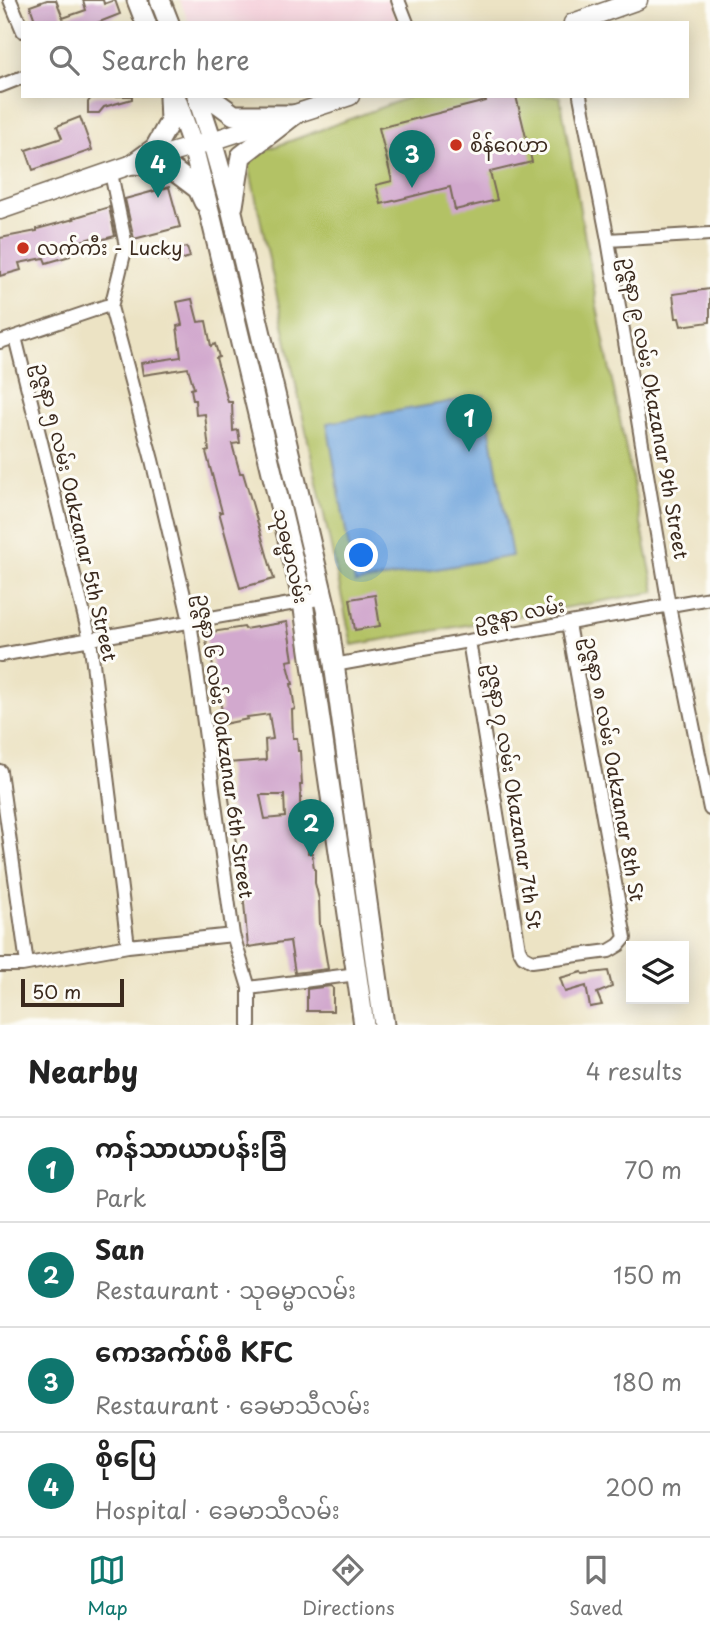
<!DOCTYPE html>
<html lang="en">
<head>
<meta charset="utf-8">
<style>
	:root { --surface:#fff; --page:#f6f6f6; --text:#222; --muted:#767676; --line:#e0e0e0; --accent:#0f766e }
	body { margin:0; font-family:"Playpen Sans","Noto Sans Myanmar",sans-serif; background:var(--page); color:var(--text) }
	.controls { position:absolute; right:21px; bottom:21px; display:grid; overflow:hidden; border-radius:0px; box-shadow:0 4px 18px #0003 }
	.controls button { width:63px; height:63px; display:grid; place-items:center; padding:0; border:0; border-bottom:2px solid var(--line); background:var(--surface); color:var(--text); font:35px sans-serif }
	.scale { position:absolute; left:21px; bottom:18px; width:103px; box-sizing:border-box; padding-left:7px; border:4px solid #3b2a1e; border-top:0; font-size:19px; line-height:24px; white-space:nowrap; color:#3b2a1e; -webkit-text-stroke:5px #fdfcf7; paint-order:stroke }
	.you { position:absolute; left:362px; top:556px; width:24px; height:24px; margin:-18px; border:5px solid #fff; border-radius:50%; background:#1a73e8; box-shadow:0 0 0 10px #1a73e833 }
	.badge { display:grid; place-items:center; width:46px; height:46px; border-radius:50%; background:var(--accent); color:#fff; font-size:23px; font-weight:700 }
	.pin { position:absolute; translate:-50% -58px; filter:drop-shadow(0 2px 4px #0008) }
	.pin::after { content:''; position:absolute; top:37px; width:24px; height:21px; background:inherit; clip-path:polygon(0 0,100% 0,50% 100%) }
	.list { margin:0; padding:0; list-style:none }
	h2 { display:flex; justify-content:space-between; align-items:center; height:91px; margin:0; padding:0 28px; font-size:30px }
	h2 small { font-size:23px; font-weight:400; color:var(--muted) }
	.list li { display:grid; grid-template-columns:46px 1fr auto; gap:21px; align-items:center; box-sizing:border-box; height:105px; padding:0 28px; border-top:2px solid var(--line) }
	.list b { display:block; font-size:26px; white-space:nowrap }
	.list p { margin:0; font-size:23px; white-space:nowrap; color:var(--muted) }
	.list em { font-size:23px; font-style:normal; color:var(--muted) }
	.icon { flex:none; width:38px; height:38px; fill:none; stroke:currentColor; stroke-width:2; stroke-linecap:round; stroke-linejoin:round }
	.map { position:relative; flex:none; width:710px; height:1025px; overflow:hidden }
	.search { position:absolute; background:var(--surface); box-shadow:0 4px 18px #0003; left:21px; right:21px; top:21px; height:77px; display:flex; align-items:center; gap:18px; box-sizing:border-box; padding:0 24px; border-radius:0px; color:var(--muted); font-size:26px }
	.sheet { height:511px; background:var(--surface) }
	nav { display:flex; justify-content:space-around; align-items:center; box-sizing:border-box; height:98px; border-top:2px solid var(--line); background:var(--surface); font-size:19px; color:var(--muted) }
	nav a { display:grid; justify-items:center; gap:4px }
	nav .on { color:var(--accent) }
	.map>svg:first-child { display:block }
</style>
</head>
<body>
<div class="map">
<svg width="710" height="1025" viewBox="0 0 710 1025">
	<rect width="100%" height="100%" fill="#fdfcf7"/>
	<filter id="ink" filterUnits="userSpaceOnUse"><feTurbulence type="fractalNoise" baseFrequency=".0143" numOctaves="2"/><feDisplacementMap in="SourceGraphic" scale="14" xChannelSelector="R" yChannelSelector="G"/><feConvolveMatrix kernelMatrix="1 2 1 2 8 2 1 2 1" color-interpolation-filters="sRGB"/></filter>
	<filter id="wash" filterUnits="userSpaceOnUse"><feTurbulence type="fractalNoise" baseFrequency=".00686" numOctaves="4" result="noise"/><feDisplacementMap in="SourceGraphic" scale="28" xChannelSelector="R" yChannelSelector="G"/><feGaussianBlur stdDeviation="1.57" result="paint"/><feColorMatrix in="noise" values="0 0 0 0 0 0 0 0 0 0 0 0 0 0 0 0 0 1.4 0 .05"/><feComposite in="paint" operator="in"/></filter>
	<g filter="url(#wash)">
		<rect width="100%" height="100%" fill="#ece3c4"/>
		<!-- built -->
		<path fill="#f5cfda" d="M180,0H388L397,23H189Z"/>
		<!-- green -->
		<path fill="#b3c265" stroke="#777642" stroke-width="2" d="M412,96H560L598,312L655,592L352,645L247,157Z"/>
		<!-- water -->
		<path fill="#6fa4dc" stroke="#55677d" stroke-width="2" d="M484,396L512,556L355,583L327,423Z"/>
		<g id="blocks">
			<!-- building -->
			<path fill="#d2a9ce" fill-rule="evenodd" d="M47,0H56L63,18L86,10L83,0H103L104,4L115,0L120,14L97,23H36L30,6Z
				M96,96H132V99L104,107L99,113H88V102L91,98Z
				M485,96H516L532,162L490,172L497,200L455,210L450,187L381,204L376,185L392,181L379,128L486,101Z
				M80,117L92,150L33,170L26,150L62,138L57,126Z
				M169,187L180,227L134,239L125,199Z
				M109,207L115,236L96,241L95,237L67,245L70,256L46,263L44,258L19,263L21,270L0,276V238L37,231V229L74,219L73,218Z
				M187,247L190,257L170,263L167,252Z
				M710,289V322L681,326L679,318H676L673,294Z
				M192,299L198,322L206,321L211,346L215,344L219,357L216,358L228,402H232L233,431L238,430L240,443L232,444L240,473H243L252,503L274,579L240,588L219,512H222L206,452L209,451L205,414L196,415L195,400H193L191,389L194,388L188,368L143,375L141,363L181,357L177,326L182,325L177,302Z
				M375,595L380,626L355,630L350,599Z
				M287,622L293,660L287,661L293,684H291L295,709L292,710L293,738H297L298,751H300L302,785H300L301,798H300L301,823H307L308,853H312L314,869H315V883L319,899L320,926H321L328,969L295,973L290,941L248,947L243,892H246L241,854L238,855L229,799L227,763L266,760L265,740L273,739L269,714L247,717L248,719L219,725L217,712L222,711L211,657L209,658L205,633L244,627L245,629ZM260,795H284L285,817L265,819Z
				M608,971L612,987L597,993L602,1005L590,1007L586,986L565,992L560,978L582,972L583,974Z
				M331,986L333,988V1011H307V989Z"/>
		</g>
	</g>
	<g filter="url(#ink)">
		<use href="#blocks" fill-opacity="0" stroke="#796b58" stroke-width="2"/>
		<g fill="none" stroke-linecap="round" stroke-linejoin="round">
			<defs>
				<path id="street" d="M10,0L23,31
					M398,0L407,23
					M0,86L23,77
					M580,96L608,240L669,606L710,809
					M111,173L126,246L111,307
					M608,240L710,234
					M111,307L152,460L190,621L233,935L249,988V1025
					M15,337L90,639L128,946
					M0,342L106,306L111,307
					M469,641L519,949L523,956L532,961L609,951L619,945L625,938L568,624
					M0,655L324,598
					M334,665L710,598
					M0,771L27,964
					M0,965H22L128,946L233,935
					M249,988L357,974"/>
				<path id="secondary" d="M573,23L638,0
					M0,210L133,164L212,141L350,96"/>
				<path id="primary" d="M137,0L146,23
					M160,0L169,23
					M175,96L193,147L211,218L303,602L364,1025
					M197,96L212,141L232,212L327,613L384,1025
					M208,96L234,115H294
					M133,164L169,167L198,189L204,202
					M133,164L155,148L170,121L169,97
					M233,206L241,156L294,115"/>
			</defs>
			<!-- street casing -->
			<use href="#street" stroke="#796b58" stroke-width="16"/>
			<!-- secondary casing -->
			<use href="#secondary" stroke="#796b58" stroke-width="21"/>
			<!-- primary casing -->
			<use href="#primary" stroke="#796b58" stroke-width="23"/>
			<!-- street -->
			<use href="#street" stroke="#fff" stroke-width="12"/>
			<!-- secondary -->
			<use href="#secondary" stroke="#fff" stroke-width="18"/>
			<!-- primary -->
			<use href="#primary" stroke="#fff" stroke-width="19"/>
		</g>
	</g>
	<!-- markers -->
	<g fill="#c8321e" stroke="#fdfcf7" stroke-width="2.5">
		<circle cx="456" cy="145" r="7"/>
		<circle cx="23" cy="248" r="7"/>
	</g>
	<g text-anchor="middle" stroke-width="6" stroke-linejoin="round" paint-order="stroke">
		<!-- poi labels -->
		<g font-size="19" fill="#3b2a1e" stroke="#fdfcf7" text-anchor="start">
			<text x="470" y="152">စိန်ဂေဟာ</text>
			<text x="37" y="255">လက်ကီး - Lucky</text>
		</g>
		<!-- street labels -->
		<g font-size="19" fill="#3b2a1e" stroke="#fdfcf7">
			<text transform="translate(655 408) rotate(80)" y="7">ဥဇ္ဇနာ ၉ လမ်း Okazanar 9th Street</text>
			<text transform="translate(76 512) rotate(77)" y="7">ဥဇ္ဇနာ ၅ လမ်း Oakzanar 5th Street</text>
			<text transform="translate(291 556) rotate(77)" y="7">သုဓမ္မာလမ်း</text>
			<text transform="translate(519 613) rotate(-10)" y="7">ဥဇ္ဇနာ လမ်း</text>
			<text transform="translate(225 746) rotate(82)" y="7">ဥဇ္ဇနာ ၆ လမ်း Oakzanar 6th Street</text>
			<text transform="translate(614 769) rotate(80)" y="7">ဥဇ္ဇနာ ၈ လမ်း Oakzanar 8th St</text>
			<text transform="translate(514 796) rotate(81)" y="7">ဥဇ္ဇနာ ၇ လမ်း Okazanar 7th St</text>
		</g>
	</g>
</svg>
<div class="controls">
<button><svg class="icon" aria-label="layers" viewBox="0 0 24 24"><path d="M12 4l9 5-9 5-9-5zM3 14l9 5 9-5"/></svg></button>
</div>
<div class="scale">50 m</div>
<div class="you"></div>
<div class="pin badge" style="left:469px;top:452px">1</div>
<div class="pin badge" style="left:311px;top:857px">2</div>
<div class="pin badge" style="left:412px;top:188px">3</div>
<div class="pin badge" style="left:158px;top:198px">4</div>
<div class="search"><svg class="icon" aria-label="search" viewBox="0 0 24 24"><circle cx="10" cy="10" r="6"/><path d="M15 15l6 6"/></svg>Search here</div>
</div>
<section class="sheet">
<h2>Nearby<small>4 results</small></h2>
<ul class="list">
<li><span class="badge">1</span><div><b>ကန်သာယာပန်းခြံ</b><p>Park</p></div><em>70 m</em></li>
<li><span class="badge">2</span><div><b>San</b><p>Restaurant · သုဓမ္မာလမ်း</p></div><em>150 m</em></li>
<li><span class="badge">3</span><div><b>ကေအက်ဖ်စီ KFC</b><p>Restaurant · ခေမာသီလမ်း</p></div><em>180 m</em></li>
<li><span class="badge">4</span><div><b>စိုပြေ</b><p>Hospital · ခေမာသီလမ်း</p></div><em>200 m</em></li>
</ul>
</section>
<nav>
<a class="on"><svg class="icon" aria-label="map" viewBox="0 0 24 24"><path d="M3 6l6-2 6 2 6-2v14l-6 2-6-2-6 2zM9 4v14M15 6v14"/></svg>Map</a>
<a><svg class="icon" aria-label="directions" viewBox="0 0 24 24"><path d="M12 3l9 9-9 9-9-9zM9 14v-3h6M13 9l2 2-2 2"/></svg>Directions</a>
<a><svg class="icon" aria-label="saved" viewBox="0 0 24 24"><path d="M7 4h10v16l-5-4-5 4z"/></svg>Saved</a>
</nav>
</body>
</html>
